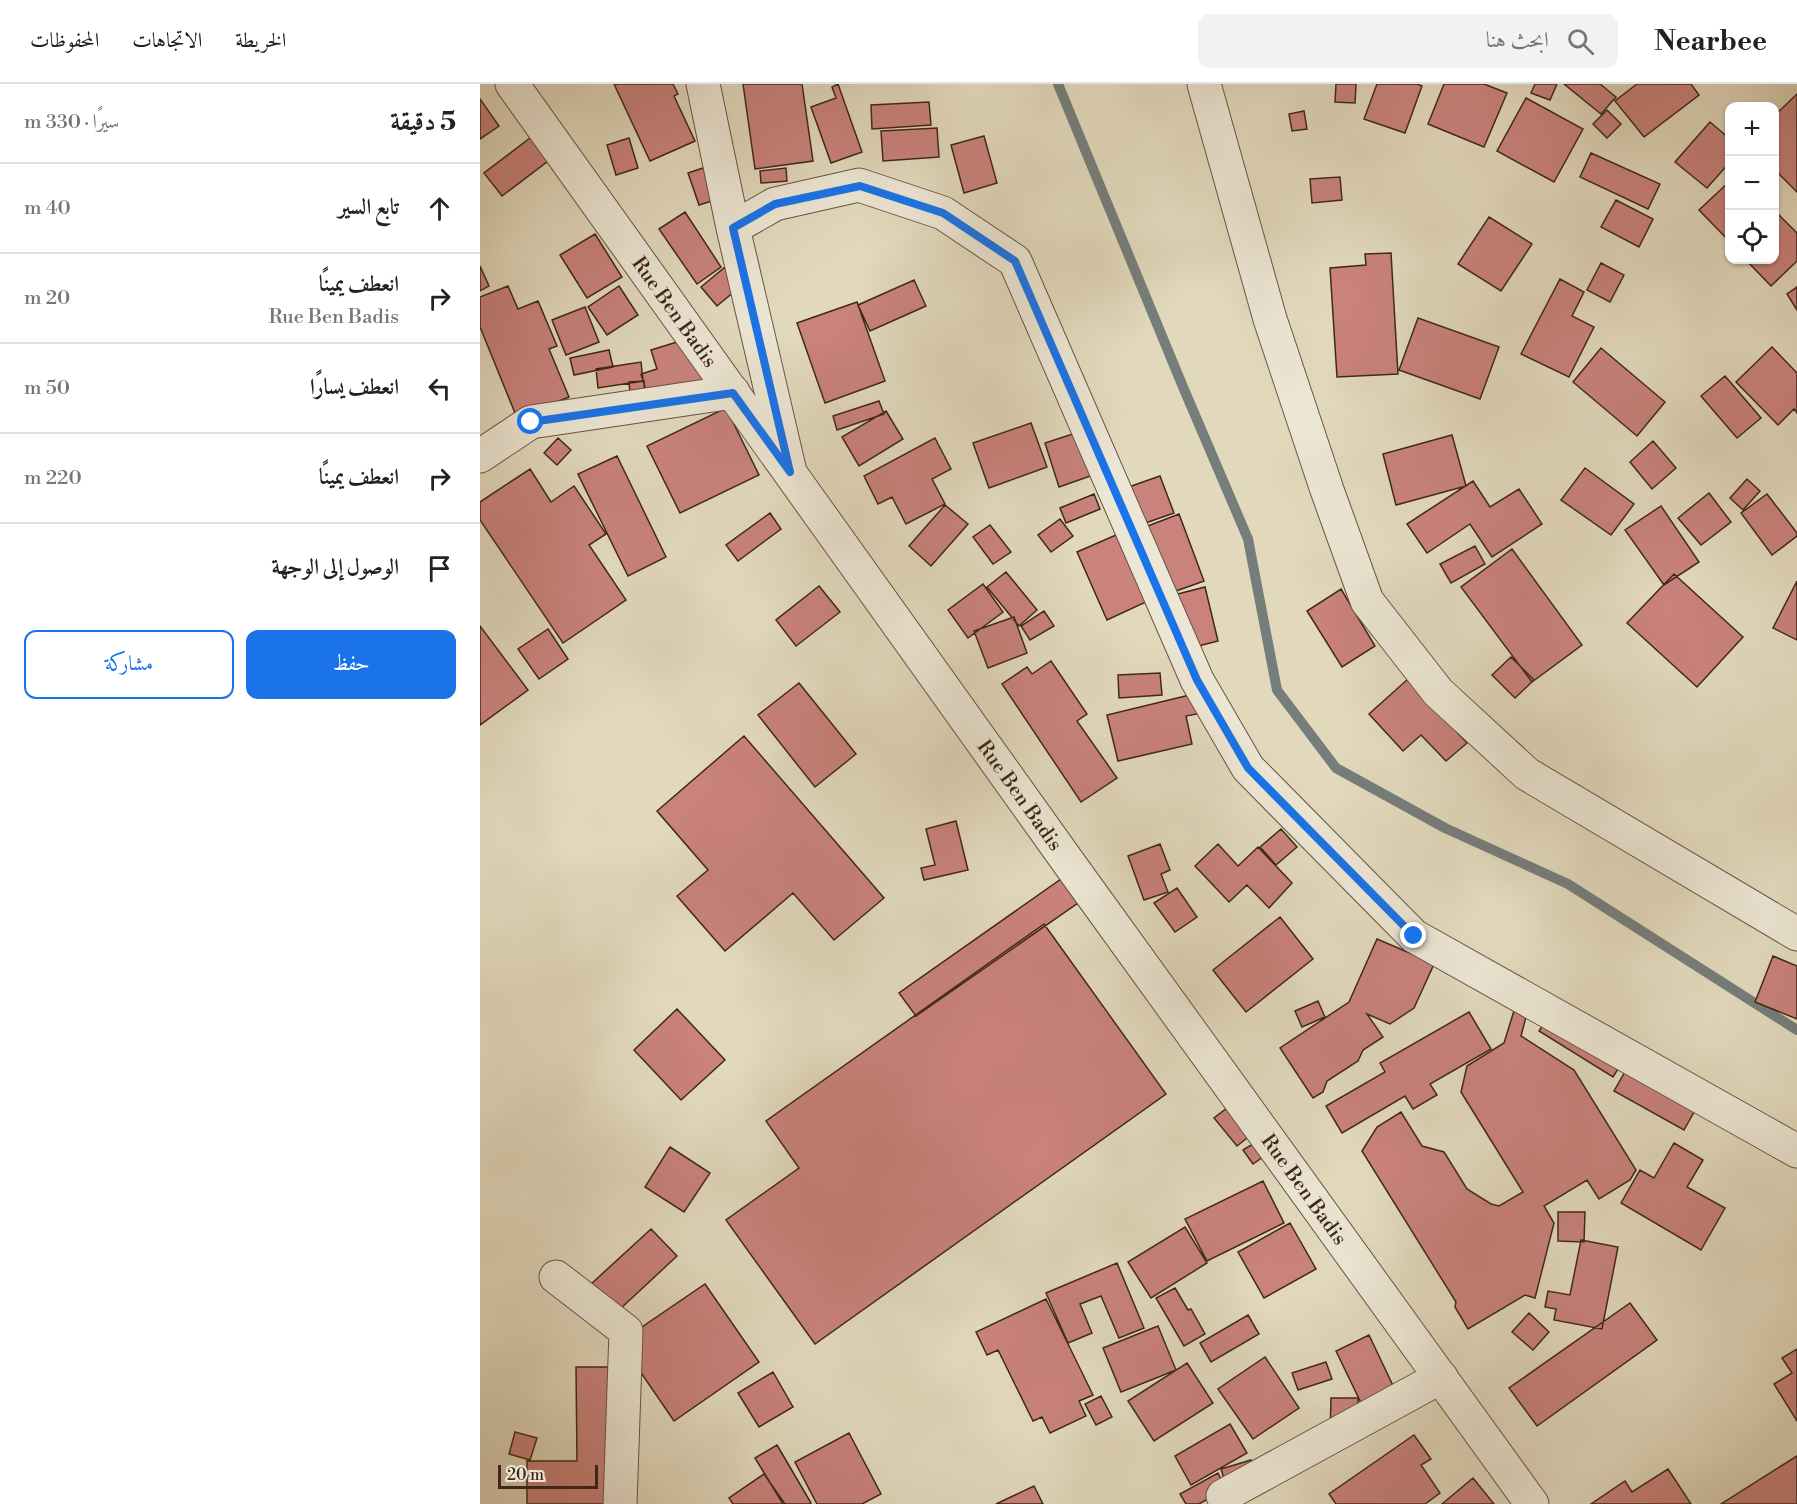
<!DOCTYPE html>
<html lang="ar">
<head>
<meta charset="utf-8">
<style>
	:root { --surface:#fff; --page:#f2f2f2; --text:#222; --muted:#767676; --line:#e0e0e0; --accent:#1a73e8 }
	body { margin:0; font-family:"Libre Bodoni",Amiri,serif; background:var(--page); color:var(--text); direction:rtl }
	.controls { position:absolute; right:18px; top:18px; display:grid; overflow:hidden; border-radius:12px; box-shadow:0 2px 4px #0004 }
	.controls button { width:54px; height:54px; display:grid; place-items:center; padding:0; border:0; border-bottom:2px solid var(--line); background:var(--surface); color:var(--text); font:30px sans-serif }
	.scale { position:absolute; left:18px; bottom:15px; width:100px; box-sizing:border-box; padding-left:6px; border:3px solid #3f281a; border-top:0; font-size:16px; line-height:21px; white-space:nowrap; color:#3f281a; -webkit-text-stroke:4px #ece6d4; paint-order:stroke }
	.stop { position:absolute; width:18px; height:18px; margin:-14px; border:4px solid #1a73e8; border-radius:50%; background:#fff }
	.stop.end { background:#1a73e8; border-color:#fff; box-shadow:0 2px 6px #0008 }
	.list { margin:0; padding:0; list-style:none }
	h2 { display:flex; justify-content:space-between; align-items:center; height:78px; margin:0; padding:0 24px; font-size:26px }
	h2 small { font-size:20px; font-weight:400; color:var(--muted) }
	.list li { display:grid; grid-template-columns:39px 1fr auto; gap:18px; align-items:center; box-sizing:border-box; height:90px; padding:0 24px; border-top:2px solid var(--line) }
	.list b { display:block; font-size:22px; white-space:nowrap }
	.list p { margin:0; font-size:20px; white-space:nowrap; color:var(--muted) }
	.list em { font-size:20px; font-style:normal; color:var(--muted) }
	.actions { display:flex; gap:12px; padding:18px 24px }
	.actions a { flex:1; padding:14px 0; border:2px solid var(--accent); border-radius:12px; text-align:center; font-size:21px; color:var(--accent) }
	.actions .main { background:var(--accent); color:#fff }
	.icon { flex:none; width:33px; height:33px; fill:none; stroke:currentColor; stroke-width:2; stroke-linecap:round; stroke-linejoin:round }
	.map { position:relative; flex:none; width:1317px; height:1420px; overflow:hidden; direction:ltr }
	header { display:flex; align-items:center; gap:36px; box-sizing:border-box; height:84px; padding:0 30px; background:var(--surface); border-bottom:2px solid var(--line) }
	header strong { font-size:28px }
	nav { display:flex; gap:33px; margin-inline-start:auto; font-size:21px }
	.search { width:420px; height:54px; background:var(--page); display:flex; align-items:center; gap:15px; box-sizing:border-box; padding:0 21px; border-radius:12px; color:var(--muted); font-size:22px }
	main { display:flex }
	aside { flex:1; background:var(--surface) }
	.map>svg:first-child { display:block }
</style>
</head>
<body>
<header>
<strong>Nearbee</strong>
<div class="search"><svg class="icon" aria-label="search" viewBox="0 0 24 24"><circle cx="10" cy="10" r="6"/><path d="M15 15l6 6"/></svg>ابحث هنا</div>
<nav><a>الخريطة</a><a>الاتجاهات</a><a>المحفوظات</a></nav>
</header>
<main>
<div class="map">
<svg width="1317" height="1420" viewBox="0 0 1317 1420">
	<rect width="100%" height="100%" fill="#e2d9bd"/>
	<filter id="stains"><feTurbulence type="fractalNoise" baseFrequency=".00333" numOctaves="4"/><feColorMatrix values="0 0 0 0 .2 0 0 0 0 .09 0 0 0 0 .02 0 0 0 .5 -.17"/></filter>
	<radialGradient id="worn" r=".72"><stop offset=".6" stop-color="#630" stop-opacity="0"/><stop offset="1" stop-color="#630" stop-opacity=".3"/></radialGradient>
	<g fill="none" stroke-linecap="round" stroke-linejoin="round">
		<!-- stream -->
		<path stroke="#757e7b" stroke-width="10" d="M578,0L703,303L768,455L797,606L856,684L965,744L1088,800L1317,946"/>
	</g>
	<!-- building -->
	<path fill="#c9827c" stroke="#3f281a" stroke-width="1.5" d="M134,0H193L198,10L194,12L215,57L170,77Z
		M263,0H322L333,77L275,85Z
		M358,0L382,68L351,79L331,23L356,14L352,3Z
		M856,0H876L875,19L855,18Z
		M897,0H937L942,2L925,49L884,35Z
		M964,0H1004L1027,9L1004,63L948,40Z
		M1055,0H1077L1070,16L1051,9Z
		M1084,0H1120L1136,13L1121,30Z
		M1157,0H1211L1219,11L1164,53L1135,17Z
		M1317,10V108L1294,85V32Z
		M1046,14L1103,45L1074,98L1017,67Z
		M0,15L19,42L0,55Z
		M449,18L451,41L392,45L391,21Z
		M1127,26L1141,40L1127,54L1113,40Z
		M824,27L827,45L812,47L809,30Z
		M1230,38L1250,55V78L1227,104L1195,78Z
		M457,44L459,73L403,77L401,47Z
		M54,51L72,74L22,112L4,89Z
		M504,52L517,99L484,109L471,61Z
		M149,54L158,84L136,91L127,61Z
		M1111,69L1180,100L1168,125L1100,93Z
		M226,83L238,115L219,121L208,89Z
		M306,84L307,97L281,99L280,87Z
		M860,93L862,116L832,119L830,95Z
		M1250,97V158L1219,126Z
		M1136,116L1173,135L1159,163L1121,143Z
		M1294,126L1317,149V177L1291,202L1266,176H1294Z
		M205,128L241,183L217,200L179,145Z
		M1009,133L1052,160L1021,207L978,180Z
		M115,150L142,193L107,214L80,171Z
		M911,169L918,290L857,293L850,184L886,181L885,170Z
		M1121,179L1144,191L1130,218L1107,206Z
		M0,182L9,202L0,207Z
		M245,183L261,202L237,222L221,203Z
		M1080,195L1104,208L1092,232L1114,243L1089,293L1041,270Z
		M434,196L446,222L390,247L378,221Z
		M28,202L38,225L58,217L77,262L69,265L89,313L37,334L0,243V213Z
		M139,202L158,231L127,251L108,223Z
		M1317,203V226L1307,210Z
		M377,218L405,297L345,319L317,239Z
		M105,223L119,258L86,271L72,236Z
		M938,234L1019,263L1000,315L919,286Z
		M210,254L226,303L170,319L161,290L177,285L171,266Z
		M1292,263L1317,289V329L1314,325L1298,341L1256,298Z
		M1121,264L1185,318L1157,352L1093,298Z
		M129,266L133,283L94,291L90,274Z
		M161,278L163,297L118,304L116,285Z
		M1245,292L1281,334L1257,354L1221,312Z
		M164,297L165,321H151L149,298Z
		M399,317L404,330L357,346L353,332Z
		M246,324L279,391L200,429L167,362Z
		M406,327L423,355L379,382L362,353Z
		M551,339L567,383L509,404L493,359Z
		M602,347L616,390L579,403L565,359Z
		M972,351L986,402L916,421L903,370Z
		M78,354L91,366L77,381L64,369Z
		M455,354L471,385L452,395L465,420L426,440L412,413L398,420L384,392Z
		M1173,357L1196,384L1172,405L1150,378Z
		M137,372L186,473L148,492L98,390Z
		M1105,384L1154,420L1131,451L1081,416Z
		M50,385L71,418L94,402L126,450L109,461L146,516L83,559L0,436V418Z
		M680,392L694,429L657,442L643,405Z
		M1267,395L1280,407L1263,426L1250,414Z
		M993,397L1010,423L1039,405L1062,440L1012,473L990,440L947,469L927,440Z
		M1229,409L1251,438L1221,461L1198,434Z
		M614,410L620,425L586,439L580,424Z
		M1287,410L1317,449V452L1292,471L1261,429Z
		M465,421L488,440L451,482L429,462Z
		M1181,422L1219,478L1184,501L1145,446Z
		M290,429L301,445L258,477L246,461Z
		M699,430L724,497L685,511L660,445Z
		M580,435L593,452L571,468L558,451Z
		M510,441L531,468L513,480L493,453Z
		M636,451L666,518L627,536L597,468Z
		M995,462L1005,480L971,499L960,480Z
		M1032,465L1102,561L1052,598L981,503Z
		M526,488L557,526L539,542L507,503Z
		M1194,490L1263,553L1217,603L1147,539Z
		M1317,497V556L1293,544Z
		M503,500L523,528L488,554L468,526Z
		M339,502L360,528L316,562L296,536Z
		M725,503L738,557L699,567L686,513Z
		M861,505L895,562L862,583L827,527Z
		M564,527L574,542L550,556L541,542Z
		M534,533L547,569L508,584L494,547Z
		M0,542L48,606L0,641Z
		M68,545L88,575L59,595L38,565Z
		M1031,573L1054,596L1035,614L1012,591Z
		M571,577L607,630L597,637L637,694L601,718L522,600L547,583L552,590Z
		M680,589L682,611L639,614L638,591Z
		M928,595L987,659L966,677L941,651L923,667L889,630Z
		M319,599L376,670L335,703L278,631Z
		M718,609L722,629L706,632L712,660L638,677L627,631Z
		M264,652L404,814L354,856L313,809L245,867L197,812L228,786L177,727Z
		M476,737L488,786L444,796L441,784L455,781L446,745Z
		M801,745L817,763L796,781L780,763Z
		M680,760L690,786L681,790L688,808L664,816L648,772Z
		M738,760L758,782L778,763L812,799L789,824L767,801L749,818L715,782Z
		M581,795L598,819L436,932L419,909Z
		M697,804L717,833L695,848L674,819Z
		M800,833L833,875L766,928L733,886Z
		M564,840L686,1010L335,1260L246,1136L319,1084L286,1037Z
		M897,855L939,873L965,856L934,924L910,940L887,930L903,953L883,966L878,977L847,997L843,1008L833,1014L800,964L869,918Z
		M1293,872L1317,882V935L1275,918Z
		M1041,904L1052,910L1041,952L1094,986L1156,1086L1150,1096L1119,1115L1107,1096L1064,1122L1074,1139L1055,1214L1045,1211L988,1245L975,1223L976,1218L882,1067L897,1043L921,1028L942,1062L964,1068L987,1105L1011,1120L1019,1122L1043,1108L981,1008L987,982L1024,959Z
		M838,917L845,933L822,943L815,927Z
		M1075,922L1148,969L1133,993L1059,947Z
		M197,925L245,976L201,1016L154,966Z
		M989,928L1011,965L950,1000L957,1011L933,1025L925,1012L862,1049L846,1022L905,988L900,979Z
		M1154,972L1224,1010L1204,1046L1134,1007Z
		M755,1018L777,1046L757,1062L734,1034Z
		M781,1055L790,1068L773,1080L763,1066Z
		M1194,1059L1223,1076L1207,1103L1245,1124L1221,1166L1141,1119L1160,1086L1174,1094Z
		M190,1063L230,1089L204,1128L165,1103Z
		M783,1097L804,1139L727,1177L705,1135Z
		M1078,1128H1105L1104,1158L1078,1157Z
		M810,1139L836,1185L784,1214L758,1168Z
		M705,1143L727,1179L671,1214L648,1178Z
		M171,1145L197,1172L124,1240L98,1212Z
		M1101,1156L1138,1163L1122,1245L1074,1236L1076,1225L1065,1223L1068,1207L1090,1211Z
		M637,1179L664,1244L639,1254L621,1212L600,1220L612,1249L588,1259L566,1209Z
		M225,1200L279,1278L194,1337L140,1258Z
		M695,1204L708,1226L711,1225L725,1250L704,1262L676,1214Z
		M566,1215L613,1311L599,1317L606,1332L570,1349L562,1333L553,1337L518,1266L507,1271L496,1248Z
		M1150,1219L1177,1256L1057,1342L1029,1304Z
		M1049,1229L1069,1248L1053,1266L1032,1248Z
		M768,1231L779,1250L731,1278L720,1259Z
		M678,1242L696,1286L641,1308L623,1264Z
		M889,1251L916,1308L883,1323L856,1267Z
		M1317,1265V1337L1294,1300L1312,1289L1302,1274Z
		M785,1273L819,1324L773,1355L738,1305Z
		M846,1278L852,1295L818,1306L812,1289Z
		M707,1279L733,1319L674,1357L648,1317Z
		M96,1283H142L144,1420H47V1377H97Z
		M293,1288L313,1323L279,1343L258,1309Z
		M621,1312L632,1333L616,1341L605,1320Z
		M851,1314H878V1350H850Z
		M750,1340L767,1369L711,1401L695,1372Z
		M35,1348L57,1354L50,1376L29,1370Z
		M369,1349L401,1410L382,1420H337L315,1378Z
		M934,1351L951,1375L941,1381L960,1409L945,1420H856L849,1410Z
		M297,1361L331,1419L329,1420H303L275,1374Z
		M1317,1372V1420H1241Z
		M771,1376L777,1394L747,1404L741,1385Z
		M1188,1385L1211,1420H1111L1145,1397L1152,1408Z
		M738,1389L746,1405L719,1420H706L700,1410Z
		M284,1390L305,1420H253L249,1414Z
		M993,1394L1014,1420H962Z
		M554,1402L563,1420H516Z"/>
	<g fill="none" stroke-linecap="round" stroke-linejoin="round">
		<defs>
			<path id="minor" d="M223,0L253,144L310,388
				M253,144L295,120L379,101L463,129L535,177L717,596L768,684L934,852L1317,1067
				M0,372L51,338L253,308
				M76,1193L146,1247L140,1420
				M743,1412L961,1293"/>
			<g id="tertiary">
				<path id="s1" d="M32,0L591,782L1052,1420"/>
				<path d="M724,0L790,235L847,406L887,517L958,608L1047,690L1317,850"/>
			</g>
		</defs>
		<!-- minor casing -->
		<use href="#minor" stroke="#685443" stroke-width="35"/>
		<!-- tertiary casing -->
		<use href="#tertiary" stroke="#685443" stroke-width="35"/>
		<!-- minor -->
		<use href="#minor" stroke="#ece6d4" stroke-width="33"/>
		<!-- tertiary -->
		<use href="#tertiary" stroke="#ece6d4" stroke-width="33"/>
	</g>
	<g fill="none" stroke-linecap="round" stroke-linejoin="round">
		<!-- route -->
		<path stroke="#1a73e8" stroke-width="8" d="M51,338L253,309L310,388L253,144L295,120L380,102L463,129L535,177L717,596L768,684L934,852"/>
	</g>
	<g text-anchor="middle" stroke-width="4.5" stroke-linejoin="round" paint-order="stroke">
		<!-- street labels -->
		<g font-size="20" fill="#3f281a" stroke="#ece6d4">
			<text dy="7" stroke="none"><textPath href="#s1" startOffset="280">Rue Ben Badis</textPath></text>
			<text dy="7" stroke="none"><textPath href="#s1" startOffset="874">Rue Ben Badis</textPath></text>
			<text dy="7" stroke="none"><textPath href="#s1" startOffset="1360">Rue Ben Badis</textPath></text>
		</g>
	</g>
	<rect width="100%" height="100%" filter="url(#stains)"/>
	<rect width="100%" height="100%" fill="url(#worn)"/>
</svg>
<div class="controls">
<button>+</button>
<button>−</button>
<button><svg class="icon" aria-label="locate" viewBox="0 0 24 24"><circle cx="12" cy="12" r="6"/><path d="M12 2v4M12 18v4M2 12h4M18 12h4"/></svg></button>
</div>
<div class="scale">20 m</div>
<div class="stop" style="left:51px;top:338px"></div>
<div class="stop end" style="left:934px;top:852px"></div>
</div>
<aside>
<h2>5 دقيقة<small>سيرًا · 330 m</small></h2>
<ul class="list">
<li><svg class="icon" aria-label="ahead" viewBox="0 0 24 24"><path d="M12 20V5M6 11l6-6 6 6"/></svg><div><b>تابع السير</b></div><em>40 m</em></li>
<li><svg class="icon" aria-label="right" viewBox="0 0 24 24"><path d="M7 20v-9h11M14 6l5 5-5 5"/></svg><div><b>انعطف يمينًا</b><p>Rue Ben Badis</p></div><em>20 m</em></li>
<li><svg class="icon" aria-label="left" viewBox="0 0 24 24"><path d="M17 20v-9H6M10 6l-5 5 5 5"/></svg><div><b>انعطف يسارًا</b></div><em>50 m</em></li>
<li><svg class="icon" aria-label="right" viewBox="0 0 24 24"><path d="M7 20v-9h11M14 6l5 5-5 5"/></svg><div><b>انعطف يمينًا</b></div><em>220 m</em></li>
<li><svg class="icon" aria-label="arrive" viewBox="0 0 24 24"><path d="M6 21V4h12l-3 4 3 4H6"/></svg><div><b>الوصول إلى الوجهة</b></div></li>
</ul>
<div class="actions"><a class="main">حفظ</a><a>مشاركة</a></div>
</aside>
</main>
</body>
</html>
